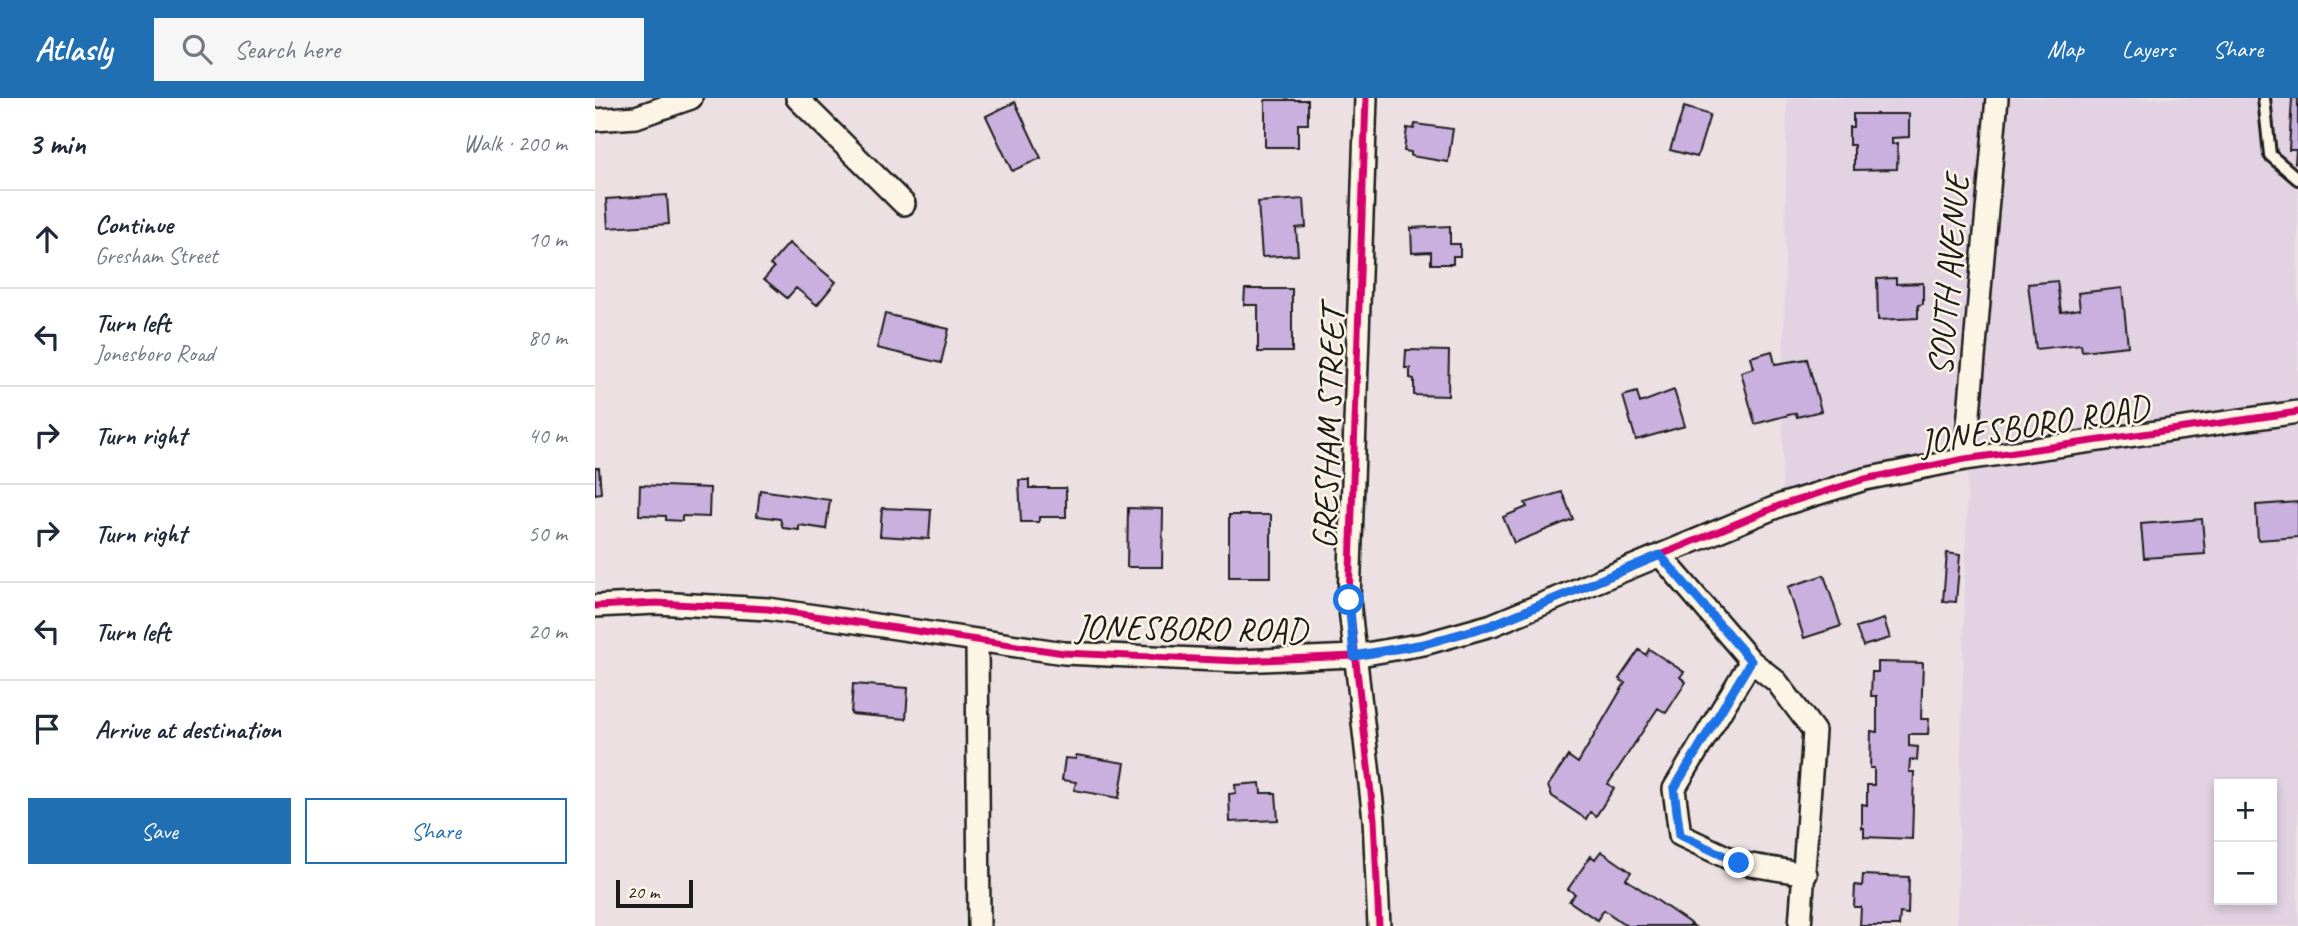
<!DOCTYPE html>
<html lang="en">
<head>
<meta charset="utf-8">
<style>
	:root { --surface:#fff; --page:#f6f6f7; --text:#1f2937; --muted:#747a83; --line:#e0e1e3; --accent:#1f6fb2 }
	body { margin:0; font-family:Caveat,sans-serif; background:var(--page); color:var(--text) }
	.controls { position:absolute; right:21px; bottom:21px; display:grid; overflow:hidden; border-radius:0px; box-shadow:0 4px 10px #0003 }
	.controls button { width:63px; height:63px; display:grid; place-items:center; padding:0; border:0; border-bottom:2px solid var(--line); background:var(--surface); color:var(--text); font:35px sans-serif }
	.scale { position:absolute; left:21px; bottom:18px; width:77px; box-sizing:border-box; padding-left:7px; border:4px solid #1c1c1c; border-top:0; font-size:19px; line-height:24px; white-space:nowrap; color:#1c1c1c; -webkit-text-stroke:5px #fcf5e5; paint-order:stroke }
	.stop { position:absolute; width:21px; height:21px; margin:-16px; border:5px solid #1a73e8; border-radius:50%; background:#fff }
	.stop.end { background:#1a73e8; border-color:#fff; box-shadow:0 2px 7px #0008 }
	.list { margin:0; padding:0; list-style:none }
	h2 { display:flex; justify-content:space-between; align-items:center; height:91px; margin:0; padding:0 28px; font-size:30px }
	h2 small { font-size:23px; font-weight:400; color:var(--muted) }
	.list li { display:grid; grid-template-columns:46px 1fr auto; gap:21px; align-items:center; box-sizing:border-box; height:98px; padding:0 28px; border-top:2px solid var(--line) }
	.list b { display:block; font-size:26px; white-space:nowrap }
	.list p { margin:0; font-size:23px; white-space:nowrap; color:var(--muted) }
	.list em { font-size:23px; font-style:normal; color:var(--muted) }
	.actions { display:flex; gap:14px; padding:21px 28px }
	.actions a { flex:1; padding:16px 0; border:2px solid var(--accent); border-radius:0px; text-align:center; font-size:24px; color:var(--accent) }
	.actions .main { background:var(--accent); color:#fff }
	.icon { flex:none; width:38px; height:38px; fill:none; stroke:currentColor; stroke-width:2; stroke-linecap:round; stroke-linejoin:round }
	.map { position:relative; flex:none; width:1703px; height:828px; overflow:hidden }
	header { display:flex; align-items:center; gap:42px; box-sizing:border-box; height:98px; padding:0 35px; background:var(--accent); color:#fff }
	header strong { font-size:33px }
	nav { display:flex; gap:38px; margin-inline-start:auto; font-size:24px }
	.search { width:490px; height:63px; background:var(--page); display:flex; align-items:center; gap:18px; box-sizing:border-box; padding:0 24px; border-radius:0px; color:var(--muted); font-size:26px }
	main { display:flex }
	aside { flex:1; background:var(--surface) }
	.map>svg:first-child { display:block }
</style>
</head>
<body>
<header>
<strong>Atlasly</strong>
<div class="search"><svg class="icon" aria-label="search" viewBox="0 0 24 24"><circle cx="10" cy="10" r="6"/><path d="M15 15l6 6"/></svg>Search here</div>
<nav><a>Map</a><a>Layers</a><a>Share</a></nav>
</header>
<main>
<aside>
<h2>3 min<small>Walk · 200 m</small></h2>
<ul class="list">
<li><svg class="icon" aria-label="ahead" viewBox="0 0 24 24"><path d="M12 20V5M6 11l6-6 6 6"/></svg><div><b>Continue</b><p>Gresham Street</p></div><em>10 m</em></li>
<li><svg class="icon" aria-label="left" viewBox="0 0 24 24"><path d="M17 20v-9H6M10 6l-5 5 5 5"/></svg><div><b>Turn left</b><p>Jonesboro Road</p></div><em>80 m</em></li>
<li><svg class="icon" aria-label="right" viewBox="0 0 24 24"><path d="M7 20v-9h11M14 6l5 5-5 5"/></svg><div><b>Turn right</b></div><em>40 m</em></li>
<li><svg class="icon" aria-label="right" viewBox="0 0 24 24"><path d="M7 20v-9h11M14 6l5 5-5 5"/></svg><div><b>Turn right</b></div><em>50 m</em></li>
<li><svg class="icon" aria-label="left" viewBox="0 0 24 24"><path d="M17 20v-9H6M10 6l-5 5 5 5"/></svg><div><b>Turn left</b></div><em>20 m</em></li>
<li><svg class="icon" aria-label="arrive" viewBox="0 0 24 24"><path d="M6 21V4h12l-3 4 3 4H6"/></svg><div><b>Arrive at destination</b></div></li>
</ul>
<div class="actions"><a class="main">Save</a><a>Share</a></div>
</aside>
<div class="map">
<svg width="1703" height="828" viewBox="0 0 1703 828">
	<rect width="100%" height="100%" fill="#ede0e3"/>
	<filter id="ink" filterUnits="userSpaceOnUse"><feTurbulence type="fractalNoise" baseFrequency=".0143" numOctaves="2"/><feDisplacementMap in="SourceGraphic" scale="14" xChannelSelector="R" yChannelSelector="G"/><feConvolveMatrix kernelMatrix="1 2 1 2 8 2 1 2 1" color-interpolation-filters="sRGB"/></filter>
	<g filter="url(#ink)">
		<!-- built -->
		<path fill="#e2d2e2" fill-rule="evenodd" d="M1192,0H1703V828H1362L1373,361L1187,395ZM1624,686H1677V802H1624Z"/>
		<!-- building -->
		<path fill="#cab0de" stroke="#1c1c1c" stroke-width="2" d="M1697,0H1703V65H1700L1701,52H1694Z
			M670,2H713V26H703V49H670Z
			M420,4L446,60L417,73L391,18Z
			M1089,9L1115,17L1102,59L1075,52Z
			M1258,16H1314V39L1297,40V46L1303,45L1302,71L1259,72V47H1254V29H1258Z
			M820,26L858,31L853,64L816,58V54L809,53L812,30L819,31Z
			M72,97L74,126L13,130L11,101Z
			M709,101L711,129L701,130L703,157L667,159L663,104Z
			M855,128V146H865V158H858V166H836V154L817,155L816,130Z
			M194,145L241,184L222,207L201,190L192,200L169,181L179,170L175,167Z
			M1301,180V186L1328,185V206L1323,207V220L1283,222L1282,181Z
			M1462,183L1466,214L1485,211L1483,195L1527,190L1533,248L1487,253L1486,246L1441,251L1433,186Z
			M650,191H697V254H663V207H649Z
			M290,216L354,231L346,265L282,250Z
			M811,252L854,253L853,298L819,297V281L815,280V270H810Z
			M1177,253L1180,266L1212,261L1226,313L1202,319L1201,315L1160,326L1146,274L1159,270L1156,259Z
			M1079,292L1090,328L1041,342L1028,298L1042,294L1045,305Z
			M0,370H4L6,395L0,396Z
			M424,382H434V390H471V419H444V424H426Z
			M45,387L115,390L114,419L87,418V423L71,422V418L44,417Z
			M165,392L235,402L231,431L204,427V432L188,430L185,421L162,418Z
			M967,394L978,421L919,445L908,419L932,409L930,405Z
			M1703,404V439L1663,442L1661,407Z
			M287,410L336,412L334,441L285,438Z
			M533,410L568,411L567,469H532Z
			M634,417H676V479H634Z
			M1607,421L1610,456L1549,460L1546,426Z
			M1352,455L1365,457L1361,504L1348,503Z
			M1229,477L1246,528L1209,540L1193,489Z
			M1289,521L1295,540L1268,548L1261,530Z
			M1054,551L1089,574L1085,579L1091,584L1071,615L1063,610L1013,686L1019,690L1001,718L995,714L991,721L957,698L953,688L973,658L983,665L1030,585L1024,581L1044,552L1051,557Z
			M1283,564L1328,565L1326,621H1334L1333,636H1314V648L1323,649L1322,662H1315L1314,674H1319L1317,741L1269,739V730H1267V706L1272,707V687H1279V670H1275L1276,633L1282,634V598H1276L1277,574H1283Z
			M258,586L313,590L311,621L256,616Z
			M481,657L530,665L524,700L479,692L481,684L467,682L470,660L481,661Z
			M665,685L666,695H681L683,722L635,724L634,696L641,695L640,687Z
			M1006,753L1036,774L1031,781L1099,828H1032L1009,812L1002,822L974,803L980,796L973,791L996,758L1000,761Z
			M1268,777L1314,779L1313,816L1305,815L1304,828H1265L1266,809H1259L1260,787L1267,788Z"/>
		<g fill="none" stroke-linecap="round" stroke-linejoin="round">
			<defs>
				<path id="lane" d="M1669,0L1675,57L1703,81"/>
				<path id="street" d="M202,0L309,106
					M771,0L754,502L779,721L784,828
					M0,22L41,19L96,0
					M1370,361L1402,0
					M1065,457L1156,563L1182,584L1219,633L1205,828
					M0,508L61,505L173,511L469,555L644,563L759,558L829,546L897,527L1186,407L1270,381L1370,361L1703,314
					M382,544L384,828
					M1156,563L1079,691L1085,737L1144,765L1211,776"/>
			</defs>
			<!-- lane casing -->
			<use href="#lane" stroke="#1c1c1c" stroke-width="16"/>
			<!-- street casing -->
			<use href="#street" stroke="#1c1c1c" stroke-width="26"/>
			<!-- lane -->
			<use href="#lane" stroke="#fcf5e5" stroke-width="10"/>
			<!-- street -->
			<use href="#street" stroke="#fcf5e5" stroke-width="21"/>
			<defs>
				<path id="cycleway" d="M771,0L754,502L779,721L784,828
					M0,508L61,505L173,511L469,555L644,563L759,558L829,546L897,527L1186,407L1270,381L1370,361L1703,314"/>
			</defs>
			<!-- cycleway casing -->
			<use href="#cycleway" stroke="#fcf5e5" stroke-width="11"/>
			<!-- cycleway -->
			<use href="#cycleway" stroke="#d6006c" stroke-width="7"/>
		</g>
	</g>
	<g fill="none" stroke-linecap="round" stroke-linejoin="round" filter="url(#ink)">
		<!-- route -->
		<path stroke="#1a73e8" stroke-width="9" d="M754,502L759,558L829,546L897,527L1065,457L1156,563L1079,691L1085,737L1144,765"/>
	</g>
	<g text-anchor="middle" stroke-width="5" stroke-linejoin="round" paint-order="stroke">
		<!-- street labels -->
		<g font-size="35" fill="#1c1c1c" stroke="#fcf5e5">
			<text transform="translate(1353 177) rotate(-85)" y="12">SOUTH AVENUE</text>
			<text transform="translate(1439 326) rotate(-9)" y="12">JONESBORO ROAD</text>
			<text transform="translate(733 330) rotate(-88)" y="12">GRESHAM STREET</text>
			<text transform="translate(596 530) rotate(1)" y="12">JONESBORO ROAD</text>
		</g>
	</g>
</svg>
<div class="controls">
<button>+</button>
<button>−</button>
</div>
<div class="scale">20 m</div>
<div class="stop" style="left:754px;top:502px"></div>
<div class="stop end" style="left:1144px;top:765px"></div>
</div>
</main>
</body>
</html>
